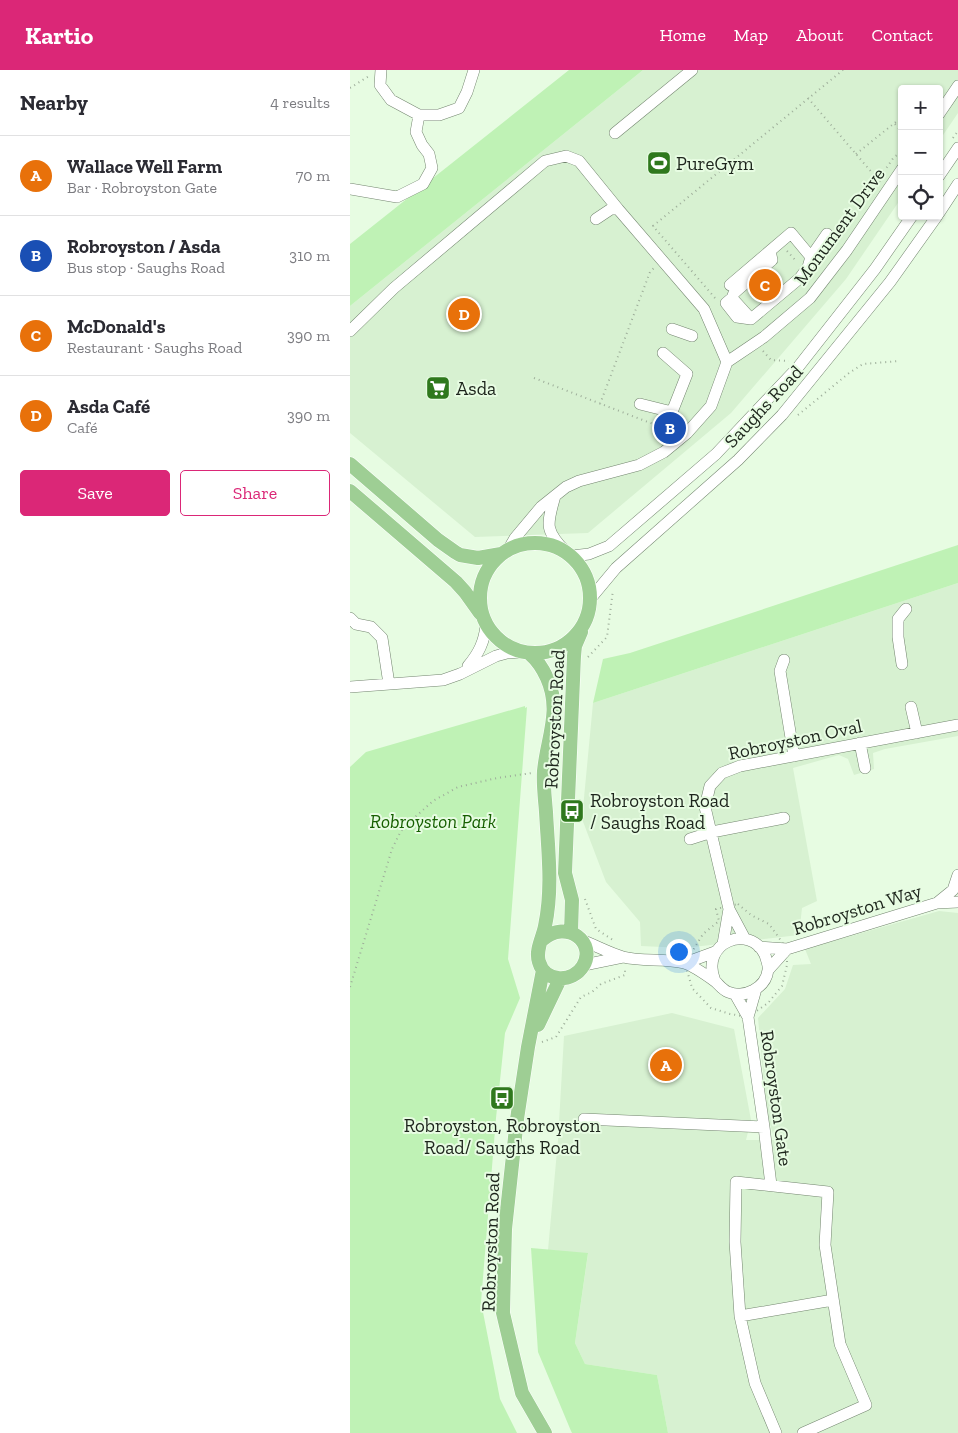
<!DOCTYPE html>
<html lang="en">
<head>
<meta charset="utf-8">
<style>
	:root { --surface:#fff; --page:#f2f2f3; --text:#2b2b33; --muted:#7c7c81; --line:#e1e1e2; --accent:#db2777 }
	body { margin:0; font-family:"Zilla Slab",serif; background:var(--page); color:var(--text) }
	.controls { position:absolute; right:15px; top:15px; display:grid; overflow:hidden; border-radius:5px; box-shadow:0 1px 4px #0004 }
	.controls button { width:45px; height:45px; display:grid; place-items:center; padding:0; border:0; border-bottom:1px solid var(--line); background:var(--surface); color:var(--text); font:25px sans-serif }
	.you { position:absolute; left:328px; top:881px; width:18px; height:18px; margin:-12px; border:4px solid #fff; border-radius:50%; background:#1a73e8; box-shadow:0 0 0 8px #1a73e833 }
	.badge { display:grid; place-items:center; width:32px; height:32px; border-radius:50%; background:var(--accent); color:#fff; font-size:16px; font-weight:700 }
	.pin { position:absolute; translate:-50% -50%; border:2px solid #fff; box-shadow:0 1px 5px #0006 }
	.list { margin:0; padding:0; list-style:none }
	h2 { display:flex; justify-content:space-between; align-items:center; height:65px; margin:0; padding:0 20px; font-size:21px }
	h2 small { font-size:16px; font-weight:400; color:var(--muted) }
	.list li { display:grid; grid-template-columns:32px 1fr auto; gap:15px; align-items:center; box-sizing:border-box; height:80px; padding:0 20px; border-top:1px solid var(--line) }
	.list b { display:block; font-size:19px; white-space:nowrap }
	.list p { margin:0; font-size:16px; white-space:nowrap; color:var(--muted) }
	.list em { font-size:16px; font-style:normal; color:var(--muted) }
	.actions { display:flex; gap:10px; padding:15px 20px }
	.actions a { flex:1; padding:11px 0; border:1px solid var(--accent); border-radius:5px; text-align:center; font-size:18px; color:var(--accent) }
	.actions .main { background:var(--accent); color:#fff }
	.icon { flex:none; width:28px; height:28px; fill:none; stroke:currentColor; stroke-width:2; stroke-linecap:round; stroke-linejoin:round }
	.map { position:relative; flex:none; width:608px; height:1363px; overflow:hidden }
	header { display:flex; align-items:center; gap:30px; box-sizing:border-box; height:70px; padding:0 25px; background:var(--accent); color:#fff }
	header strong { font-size:24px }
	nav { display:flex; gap:28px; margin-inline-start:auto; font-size:18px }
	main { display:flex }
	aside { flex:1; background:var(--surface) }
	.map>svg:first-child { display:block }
</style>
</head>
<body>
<header>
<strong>Kartio</strong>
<nav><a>Home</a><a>Map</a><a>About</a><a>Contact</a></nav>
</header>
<main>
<aside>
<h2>Nearby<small>4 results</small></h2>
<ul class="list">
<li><span class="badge" style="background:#e8710a">A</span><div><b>Wallace Well Farm</b><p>Bar · Robroyston Gate</p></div><em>70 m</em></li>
<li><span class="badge" style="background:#1a4fb4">B</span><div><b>Robroyston / Asda</b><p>Bus stop · Saughs Road</p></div><em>310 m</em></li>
<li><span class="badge" style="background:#e8710a">C</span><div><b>McDonald's</b><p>Restaurant · Saughs Road</p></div><em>390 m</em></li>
<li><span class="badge" style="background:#e8710a">D</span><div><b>Asda Café</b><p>Café</p></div><em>390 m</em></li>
</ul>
<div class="actions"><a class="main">Save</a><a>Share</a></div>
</aside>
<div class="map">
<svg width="608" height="1363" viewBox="0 0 608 1363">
	<rect width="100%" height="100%" fill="#e7fce2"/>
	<!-- built -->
	<path fill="#d7f1d1" d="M293,0H608V43L589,71V19H552V127L496,209L381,343L238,463L125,467L0,363V236Z
		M608,513V666L535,679L523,683L524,699L504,705L498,689L489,685L443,698L467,831L452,838L449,865L334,878L291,876L290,852L256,812L232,749L243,633Z
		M589,841L608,843V1363H318L307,1305L235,1294L225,1273L238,1184L198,1180L208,1070L214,966L322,943L384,959L401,1050L396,1070H425L417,1045L408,948L435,919L443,895L461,894L455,879Z"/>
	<!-- green -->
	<path fill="#bff2b5" d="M219,0H293L0,236V174Z
		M608,475V513L243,633L253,589L280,583Z
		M175,636V638L177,637L158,889L170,928L155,963L146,1048L131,1232L150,1329L167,1363H0V697L16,682Z
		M181,1178L238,1183L225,1273L235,1294L307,1305L318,1363H222L221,1361L188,1282Z"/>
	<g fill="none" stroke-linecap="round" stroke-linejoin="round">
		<defs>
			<path id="minor" d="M31,0L30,15L41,30L69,45H89L109,38L117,22L124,0
				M589,44L608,16
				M265,63L342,0
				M589,106L608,78
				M0,119L47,127L73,114L82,98L79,84L72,75L66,62L69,45
				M589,143L608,114
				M246,149L261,139H268L354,239L377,292
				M420,181L422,190L384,223L382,228L401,249L450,208L458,197L461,187L477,164
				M380,215L441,163L461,187
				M382,228L376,233L387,247L401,249
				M322,259L342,266
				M0,261L44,218L195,91L216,86L229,91L268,139
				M290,334L322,342L337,304L313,283
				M205,426C197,454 194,460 216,482
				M158,480L165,468L191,437L216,417L229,411L289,395L314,382L337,363L361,336L377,292L414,267L460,228L497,180L552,99
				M222,486L239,484L259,476L366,384L449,296L525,199L562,146
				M241,528L266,498L388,390L432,345L540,212L587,146
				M0,548L6,554L21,557L32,568L39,614
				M434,590L430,601L444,686
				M552,594L548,567V549L556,539
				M118,596C129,583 134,572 136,556
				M0,617L93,610L110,604L146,586L157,583L171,582
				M561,637L567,663
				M510,673L515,698
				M340,769L362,762L434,748
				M587,833L603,820L608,805
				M395,869L379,839L355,737L360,716L372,703L390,696L608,655
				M231,870C245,875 259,883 273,887C293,892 314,888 334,893C342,895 359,907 366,912C370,916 373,920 378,922C394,929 416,918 418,900C419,896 416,889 415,885C400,853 349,872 365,911
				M373,874L379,839
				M409,877L437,879L587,833L608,832
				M335,893L365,882
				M234,895L273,887
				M419,899L437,879
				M385,924L398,947L414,1057L421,1115
				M398,947L406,919
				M234,1049L414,1057
				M390,1246L483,1230
				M426,1363L405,1313L390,1246L385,1172L386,1112L478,1122L475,1175L490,1274L516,1335L453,1363"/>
			<path id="major" d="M0,394L88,470L105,482L110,485L128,488L151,484
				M0,421L106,512L115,522L130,543
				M130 528a55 55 0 1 1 110 0a55 55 0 1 1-110 0Z
				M180,584C188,591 193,599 197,608C212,641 197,668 194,701C193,714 195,729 196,742C198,780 203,818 195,856C193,867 185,880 189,892C195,913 223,913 233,896C247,873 217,848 192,870
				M221,862L222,830L215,803L224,586L225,576L231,562
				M193,900L178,977L167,1049L155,1159L153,1243L172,1323L195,1363
				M188,955L210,909"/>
		</defs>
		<!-- minor casing -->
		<use href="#minor" stroke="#73856f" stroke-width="12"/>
		<!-- major casing -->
		<use href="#major" stroke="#fff" stroke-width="15"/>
		<!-- path -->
		<path stroke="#9eae9a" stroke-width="2" stroke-dasharray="1 4" stroke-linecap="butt" d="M0,18L19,6
			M458,28L530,112
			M545,54L552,62
			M603,68L608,61
			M506,84L552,47
			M528,110L544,87L552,82
			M437,181L447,192
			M365,228L303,156L493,0
			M413,281L421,290L439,291
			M184,308L316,359L319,363
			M250,334L300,202L304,198
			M448,345L499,303L513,294L549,291
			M238,587L257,567L263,520
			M235,829L246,859L263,870
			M388,834L401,845L419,854L437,879V895L432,916L418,933L398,947L380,944L361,938L342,918L335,893L353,864L369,851L366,839Z
			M0,917L42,779L51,761L64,748L83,731L108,717L147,708L182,703
			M192,972L206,967L231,927L242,922L251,914L275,905V899"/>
		<!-- minor -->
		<use href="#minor" stroke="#fff" stroke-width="11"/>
		<!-- major -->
		<use href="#major" stroke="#9ece94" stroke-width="14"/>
	</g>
	<!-- icons -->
	<defs>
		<symbol id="stadium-square" viewBox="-11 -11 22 22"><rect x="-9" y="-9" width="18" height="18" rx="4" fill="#2f781d" stroke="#e7fce2"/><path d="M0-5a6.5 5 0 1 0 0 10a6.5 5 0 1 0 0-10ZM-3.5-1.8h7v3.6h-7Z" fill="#fff"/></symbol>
		<symbol id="supermarket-square" viewBox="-11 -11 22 22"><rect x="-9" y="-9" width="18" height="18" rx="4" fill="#2f781d" stroke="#e7fce2"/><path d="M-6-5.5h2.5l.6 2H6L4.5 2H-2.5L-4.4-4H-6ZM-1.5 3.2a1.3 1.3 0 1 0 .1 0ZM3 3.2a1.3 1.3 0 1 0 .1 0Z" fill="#fff"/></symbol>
		<symbol id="bus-square" viewBox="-11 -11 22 22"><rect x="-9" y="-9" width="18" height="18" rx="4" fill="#2f781d" stroke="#e7fce2"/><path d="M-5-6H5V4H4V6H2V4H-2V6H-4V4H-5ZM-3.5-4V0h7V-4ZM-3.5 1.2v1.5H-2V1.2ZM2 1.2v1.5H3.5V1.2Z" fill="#fff"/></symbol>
	</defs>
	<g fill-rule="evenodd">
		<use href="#stadium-square" x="295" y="79" width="28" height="28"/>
		<use href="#supermarket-square" x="74" y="304" width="28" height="28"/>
		<use href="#bus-square" x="208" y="727" width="28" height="28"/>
		<use href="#bus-square" x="138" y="1014" width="28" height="28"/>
	</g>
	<g text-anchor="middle" stroke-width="4" stroke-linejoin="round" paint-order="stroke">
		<!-- poi labels -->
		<g font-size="19" fill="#1d251c" stroke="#e7fce2" text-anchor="start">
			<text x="326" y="100">PureGym</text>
			<text x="106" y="325">Asda</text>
			<text x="240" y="737">Robroyston Road<tspan x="240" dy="22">/ Saughs Road</tspan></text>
			<text x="152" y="1062" text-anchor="middle">Robroyston, Robroyston<tspan x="152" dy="22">Road/ Saughs Road</tspan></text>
		</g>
		<!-- street labels -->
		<g font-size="19" fill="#1d251c" stroke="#e7fce2">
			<text transform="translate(489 156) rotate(-54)" y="7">Monument Drive</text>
			<text transform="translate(413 336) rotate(-47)" y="7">Saughs Road</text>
			<text transform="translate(204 649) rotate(-87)" y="7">Robroyston Road</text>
			<text transform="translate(445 669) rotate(-12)" y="7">Robroyston Oval</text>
			<text transform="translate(507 839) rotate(-17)" y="7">Robroyston Way</text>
			<text transform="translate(427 1028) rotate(82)" y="7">Robroyston Gate</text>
			<text transform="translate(140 1172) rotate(-88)" y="7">Robroyston Road</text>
		</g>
		<!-- park labels -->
		<g font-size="19" font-style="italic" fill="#165f00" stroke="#e7fce2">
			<text x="83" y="758">Robroyston Park</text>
		</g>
	</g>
</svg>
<div class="controls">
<button>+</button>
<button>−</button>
<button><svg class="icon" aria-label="locate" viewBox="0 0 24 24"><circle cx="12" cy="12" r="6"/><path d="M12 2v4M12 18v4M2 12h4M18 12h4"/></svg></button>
</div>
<div class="you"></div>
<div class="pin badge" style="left:316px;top:995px;background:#e8710a">A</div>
<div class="pin badge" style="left:320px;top:358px;background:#1a4fb4">B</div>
<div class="pin badge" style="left:415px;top:215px;background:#e8710a">C</div>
<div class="pin badge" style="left:114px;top:244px;background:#e8710a">D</div>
</div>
</main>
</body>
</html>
